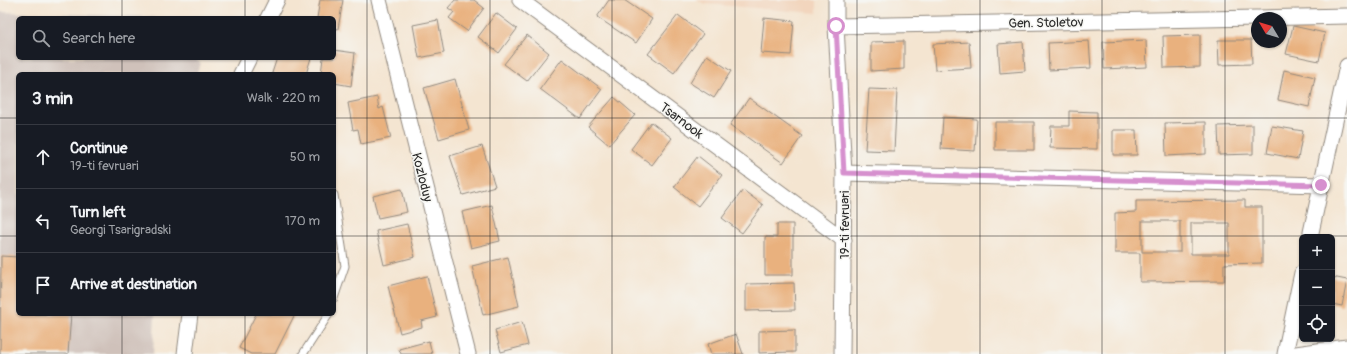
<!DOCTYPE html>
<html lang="en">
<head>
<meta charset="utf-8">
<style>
	:root { --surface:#171b24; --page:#20242c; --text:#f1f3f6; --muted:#9ea1a6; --line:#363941 }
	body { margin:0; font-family:Pangolin,sans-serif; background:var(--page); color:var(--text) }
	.controls { position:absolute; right:12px; bottom:12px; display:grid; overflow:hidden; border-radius:6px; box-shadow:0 1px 3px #0004 }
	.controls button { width:36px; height:36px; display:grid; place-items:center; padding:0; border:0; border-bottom:1px solid var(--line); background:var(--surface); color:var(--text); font:20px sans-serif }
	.compass { position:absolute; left:1251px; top:12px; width:36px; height:36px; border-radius:50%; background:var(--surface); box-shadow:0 1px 3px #0004; rotate:308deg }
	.stop { position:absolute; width:12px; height:12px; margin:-9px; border:3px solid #d690ce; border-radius:50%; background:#fff }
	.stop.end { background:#d690ce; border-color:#fff; box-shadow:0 1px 4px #0008 }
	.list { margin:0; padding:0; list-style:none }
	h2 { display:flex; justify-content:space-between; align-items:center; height:52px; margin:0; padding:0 16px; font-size:17px }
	h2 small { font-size:13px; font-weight:400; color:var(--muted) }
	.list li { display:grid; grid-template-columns:26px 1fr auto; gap:12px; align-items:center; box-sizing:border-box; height:64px; padding:0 16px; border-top:1px solid var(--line) }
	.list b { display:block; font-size:15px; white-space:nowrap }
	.list p { margin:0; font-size:13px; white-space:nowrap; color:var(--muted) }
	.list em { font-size:13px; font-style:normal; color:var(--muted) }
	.icon { flex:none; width:22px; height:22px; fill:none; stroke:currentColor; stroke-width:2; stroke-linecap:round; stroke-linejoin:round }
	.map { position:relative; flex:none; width:1347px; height:354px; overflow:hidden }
	.search { position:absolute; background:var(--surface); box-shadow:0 1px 3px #0004; left:16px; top:16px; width:320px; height:44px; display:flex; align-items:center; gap:10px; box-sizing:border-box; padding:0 14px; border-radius:6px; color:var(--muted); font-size:15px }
	.panel { position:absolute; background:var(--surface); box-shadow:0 1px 3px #0004; left:16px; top:72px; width:320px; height:244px; border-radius:6px }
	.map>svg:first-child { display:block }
</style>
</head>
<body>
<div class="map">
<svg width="1347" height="354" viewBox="0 0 1347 354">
	<rect width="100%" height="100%" fill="#f6f6f2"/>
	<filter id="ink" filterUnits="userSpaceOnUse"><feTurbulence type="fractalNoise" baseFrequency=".025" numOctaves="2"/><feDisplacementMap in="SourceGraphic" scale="8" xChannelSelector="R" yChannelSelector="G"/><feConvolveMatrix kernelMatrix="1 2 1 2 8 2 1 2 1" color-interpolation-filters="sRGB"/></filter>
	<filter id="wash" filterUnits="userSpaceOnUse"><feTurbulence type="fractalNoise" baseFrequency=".012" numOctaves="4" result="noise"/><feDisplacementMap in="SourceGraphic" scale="16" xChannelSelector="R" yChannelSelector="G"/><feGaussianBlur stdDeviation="0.9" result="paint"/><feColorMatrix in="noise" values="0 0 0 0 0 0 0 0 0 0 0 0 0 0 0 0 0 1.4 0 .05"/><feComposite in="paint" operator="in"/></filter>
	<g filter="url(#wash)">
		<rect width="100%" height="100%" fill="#f4e5d1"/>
		<!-- built -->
		<path fill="#f2d5bd" d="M696,0H817V13L706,4Z"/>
		<!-- industrial -->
		<path fill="#cfc1ba" d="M0,12L154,17L155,18H18V58H195L201,64L196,74H18V314H155L153,354H0Z"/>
		<g id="blocks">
			<!-- building -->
			<path fill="#e9b17e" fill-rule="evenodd" d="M320,0H343L338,29L334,28V18H317Z
				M455,0H474L484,8L467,31L449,18L454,12L448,8Z
				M609,0H624L652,19L636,43L597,17Z
				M496,13L517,29L499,53L478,37Z
				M678,15L703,34L674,73L648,54Z
				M764,18L794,21L791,55L761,53Z
				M438,20L444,53L419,58L413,25Z
				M1293,26L1325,33L1319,61L1286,54Z
				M527,35L549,53L527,81L504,64Z
				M1200,35V67L1164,68L1163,36Z
				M1146,40L1147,67L1104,69L1103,42Z
				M1218,40H1251L1252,64L1219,65Z
				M904,41V69L871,71V42Z
				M1089,41L1091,68L1049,70L1048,43Z
				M969,42L971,68L935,70L933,44Z
				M1023,42L1025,71L1000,73L998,44Z
				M334,50L355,53L351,86L334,83V74H321L323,58H334Z
				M707,55L731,71L714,98L690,83Z
				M277,58H311L306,74H274L272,73Z
				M562,59L602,89L580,119L540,89Z
				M1284,70L1315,77L1309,107L1278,100Z
				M455,79L469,130L439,139L424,88Z
				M869,89L897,90L894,151L865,150Z
				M377,97L379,109L383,107L391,138L361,144L358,129L353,130L348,103Z
				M614,97L635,115L609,145L588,127Z
				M749,98L802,136L783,163L730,125Z
				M1069,111L1097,112V149L1050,148L1051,126H1069Z
				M943,117L977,119L975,151L941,149Z
				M651,122L672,138L652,165L631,149Z
				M995,122H1034V150H995Z
				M1206,122V154L1166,156L1165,123Z
				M1253,125V154L1219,155L1218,126Z
				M1272,126L1303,131L1298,159L1267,153Z
				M1113,130H1136L1137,155H1113Z
				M482,146L495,186L463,195L450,156Z
				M698,156L722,175L698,206L674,187Z
				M402,189L407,212L378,218L373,196Z
				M743,190L763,205L742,233L722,218Z
				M1245,200V207H1262V263L1224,264V281L1140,282V253H1115V213L1136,212V201ZM1142,221H1180V252H1142ZM1191,223H1229V254H1191Z
				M492,205L500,241L471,248L462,212Z
				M407,224L415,257L384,265L376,231Z
				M777,224H793V275H765V237H777Z
				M1,256L18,257V314H71L68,354H0Z
				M508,257L519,306L483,315L472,266Z
				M427,276L437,317L421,321L422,327L400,333L388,286Z
				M1332,277L1347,280L1342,306L1332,304Z
				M794,283L795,310L746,311V284Z
				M256,314H295L275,354H251L239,348Z
				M522,322L528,345L501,352L495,330Z
				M795,330V352L759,353V331Z
				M736,334L743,354H711L708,344Z
				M429,341L432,354H401L399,349Z"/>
		</g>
	</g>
	<g filter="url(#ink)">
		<use href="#blocks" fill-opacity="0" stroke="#90887e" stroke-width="1"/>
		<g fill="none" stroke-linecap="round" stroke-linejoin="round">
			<defs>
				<path id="lane" d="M334,195L345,266L334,298
					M303,354L329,314"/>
				<path id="street" d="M379,0L468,354
					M520,0L844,240
					M836,0V26L844,173L842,354
					M268,18L277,0
					M1259,18L1347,16
					M836,26L1257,18
					M241,74L249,58
					M844,173L1321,185
					M1310,237L1347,66
					M185,354L190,314
					M1285,354L1302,273
					M1296,354L1347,347"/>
			</defs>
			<!-- lane casing -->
			<use href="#lane" stroke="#90887e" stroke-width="9"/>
			<!-- street casing -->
			<use href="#street" stroke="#90887e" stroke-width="17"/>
			<!-- lane -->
			<use href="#lane" stroke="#fff" stroke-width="7"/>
			<!-- street -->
			<use href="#street" stroke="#fff" stroke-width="15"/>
		</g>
	</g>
	<g fill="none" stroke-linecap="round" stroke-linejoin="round" filter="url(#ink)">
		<!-- route -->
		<path stroke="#d690ce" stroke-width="5" d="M836,26L844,173L1321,185"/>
	</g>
	<!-- grid -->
	<path fill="none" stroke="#2b2b2b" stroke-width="1" stroke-opacity="0.55" d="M122,0V18M245,0V18M367,0V354M490,0V354M612,0V354M735,0V354M857,0V354M980,0V354M1102,0V354M1225,0V354M122,58V74M245,58V74M0,118H18M334,118H1347M0,236H18M334,236H1347M122,314V354M245,314V354"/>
	<g text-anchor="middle" stroke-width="3" stroke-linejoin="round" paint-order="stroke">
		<!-- street labels -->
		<g font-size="13" fill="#2b2b2b" stroke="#f6f6f2">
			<text transform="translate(1046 22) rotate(-1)" y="5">Gen. Stoletov</text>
			<text transform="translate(682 120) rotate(37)" y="5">Tsarnook</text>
			<text transform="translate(423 177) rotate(76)" y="5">Kozloduy</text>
			<text transform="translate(844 225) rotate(-90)" y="5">19-ti fevruari</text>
		</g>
	</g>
</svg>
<div class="controls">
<button>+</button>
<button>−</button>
<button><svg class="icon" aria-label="locate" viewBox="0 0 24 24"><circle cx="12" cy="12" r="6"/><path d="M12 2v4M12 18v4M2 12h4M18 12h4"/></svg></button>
</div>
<svg class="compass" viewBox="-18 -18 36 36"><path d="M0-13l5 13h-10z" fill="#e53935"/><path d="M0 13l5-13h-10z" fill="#9ea1a6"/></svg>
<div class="stop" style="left:836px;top:26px"></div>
<div class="stop end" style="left:1321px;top:185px"></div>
<div class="search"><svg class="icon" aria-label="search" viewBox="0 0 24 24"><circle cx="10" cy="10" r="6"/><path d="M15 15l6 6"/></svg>Search here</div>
<section class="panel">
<h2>3 min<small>Walk · 220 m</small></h2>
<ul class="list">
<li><svg class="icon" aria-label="ahead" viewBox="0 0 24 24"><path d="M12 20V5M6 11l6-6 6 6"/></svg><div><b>Continue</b><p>19-ti fevruari</p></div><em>50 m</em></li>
<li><svg class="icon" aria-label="left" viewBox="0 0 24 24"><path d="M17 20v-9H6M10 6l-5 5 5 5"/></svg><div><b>Turn left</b><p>Georgi Tsarigradski</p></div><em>170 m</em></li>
<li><svg class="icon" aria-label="arrive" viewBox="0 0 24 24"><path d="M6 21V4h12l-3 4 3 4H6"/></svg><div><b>Arrive at destination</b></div></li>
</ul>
</section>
</div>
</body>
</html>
